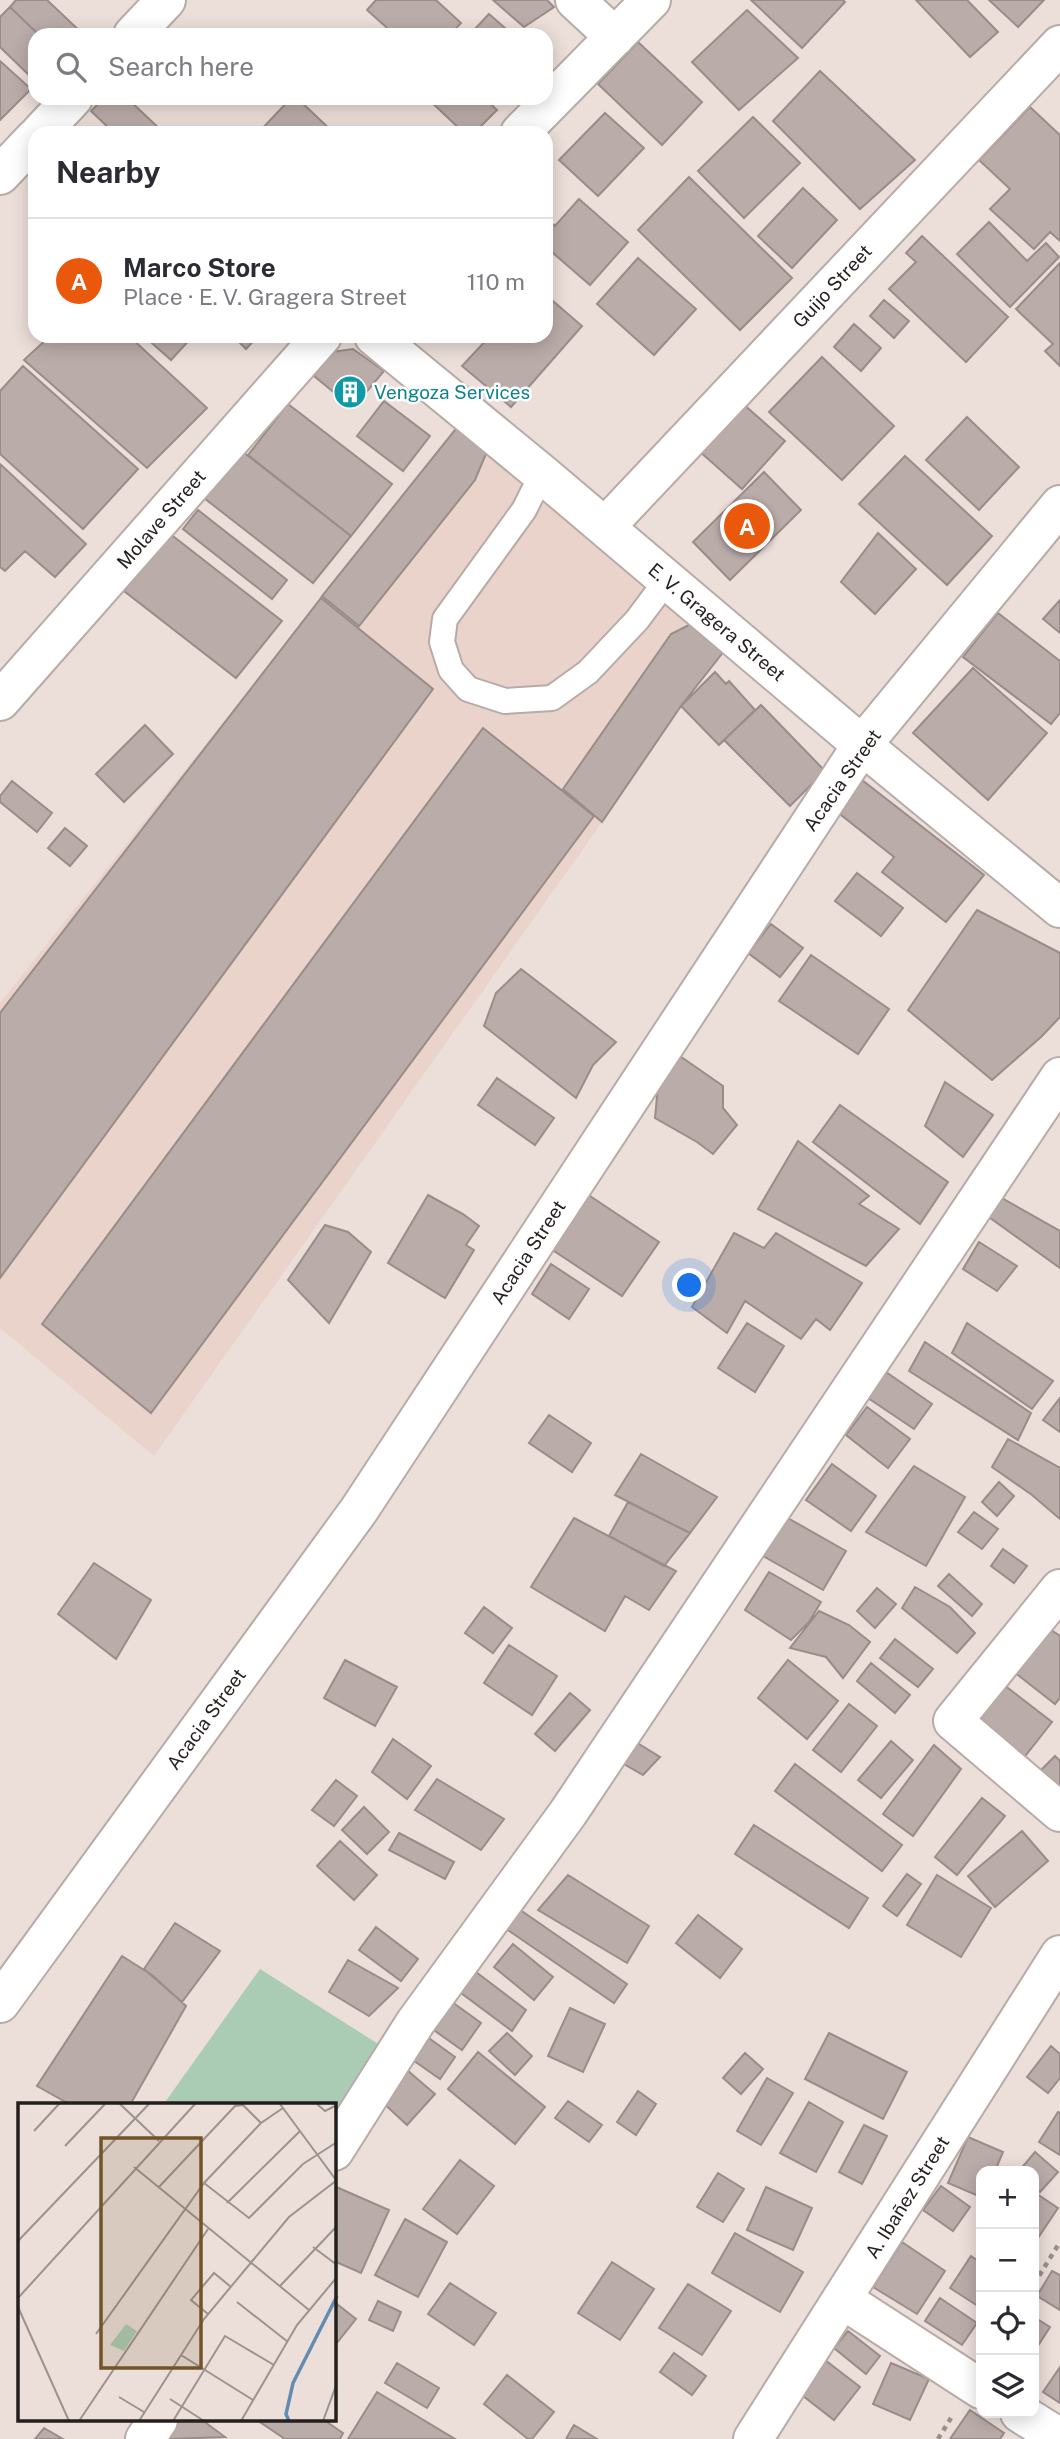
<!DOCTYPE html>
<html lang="en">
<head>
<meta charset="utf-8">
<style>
	:root { --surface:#fff; --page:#f7f7f7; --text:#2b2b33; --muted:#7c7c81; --line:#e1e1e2; --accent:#ea580c }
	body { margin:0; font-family:"Public Sans",sans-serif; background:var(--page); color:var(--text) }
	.controls { position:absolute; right:21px; bottom:21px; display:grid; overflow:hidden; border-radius:14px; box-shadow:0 4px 18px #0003 }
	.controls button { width:63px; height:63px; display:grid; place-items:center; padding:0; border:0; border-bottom:2px solid var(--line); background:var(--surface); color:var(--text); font:35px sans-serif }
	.you { position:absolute; left:690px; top:1286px; width:24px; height:24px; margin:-18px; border:5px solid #fff; border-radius:50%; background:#1a73e8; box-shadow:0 0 0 10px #1a73e833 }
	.badge { display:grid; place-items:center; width:46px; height:46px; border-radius:50%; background:var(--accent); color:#fff; font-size:23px; font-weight:700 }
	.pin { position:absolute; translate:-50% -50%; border:4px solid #fff; box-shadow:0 2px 7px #0006 }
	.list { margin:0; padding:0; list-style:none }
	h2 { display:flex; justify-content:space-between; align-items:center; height:91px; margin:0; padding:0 28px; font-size:30px }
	h2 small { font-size:23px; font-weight:400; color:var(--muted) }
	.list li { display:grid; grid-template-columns:46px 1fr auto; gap:21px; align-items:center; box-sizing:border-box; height:126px; padding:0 28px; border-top:2px solid var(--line) }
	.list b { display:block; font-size:26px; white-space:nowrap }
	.list p { margin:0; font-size:23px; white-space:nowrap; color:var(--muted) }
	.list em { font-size:23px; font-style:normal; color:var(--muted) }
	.icon { flex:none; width:38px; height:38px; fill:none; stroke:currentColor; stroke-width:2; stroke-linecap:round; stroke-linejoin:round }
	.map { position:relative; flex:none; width:1060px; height:2439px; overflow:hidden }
	.search { position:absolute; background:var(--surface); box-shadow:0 4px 18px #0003; left:28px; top:28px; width:525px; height:77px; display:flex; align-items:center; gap:18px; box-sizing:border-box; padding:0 24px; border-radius:21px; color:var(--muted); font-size:26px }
	.panel { position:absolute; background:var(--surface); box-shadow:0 4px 18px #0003; left:28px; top:126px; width:525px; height:217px; border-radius:21px }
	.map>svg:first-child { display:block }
</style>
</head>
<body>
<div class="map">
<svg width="1060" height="2439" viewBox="0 0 1060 2439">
	<rect width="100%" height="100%" fill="#ecdfda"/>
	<!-- built -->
	<path fill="#e9d3cb" d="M459,425L728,646L681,706L602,822L154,1456L0,1328V1003Z"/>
	<!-- grass -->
	<path fill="#aaccb5" d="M260,1969L383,2047L334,2122V2105H163Z"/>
	<!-- building -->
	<path fill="#baaca9" stroke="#998c89" stroke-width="2" d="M16,0H47L84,35H39L10,7Z
		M376,0H436L461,23L450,35H395L367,10Z
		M493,0H547L554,7L524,27Z
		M751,0H843L845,2L802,48Z
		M916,0H967L998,32L970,57Z
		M989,0H1044L1018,27Z
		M10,7L39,35H35V81L0,47V17Z
		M747,10L798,58L739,110L692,62Z
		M489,14L513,35H479L474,30Z
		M638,42L702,102L662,145L598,84Z
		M0,61L31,89L0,120Z
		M820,71L915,160L860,209L773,121Z
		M104,98H127L164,133H114L91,111Z
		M291,98H297L334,133H258Z
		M427,98H484L497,110L474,133H464Z
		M1030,107L1060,135V241L1050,232L1034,249L990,209L1010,189L979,160Z
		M605,113L644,148L598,196L559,160Z
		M753,117L800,163L744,218L698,171Z
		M689,177L792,278L740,330L638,230Z
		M803,188L837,220L792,268L758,236Z
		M579,199L628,242L590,285L546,247V219L555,226Z
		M989,222L1027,261L1046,243L1059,257L1010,307L957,254Z
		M922,236L1008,317L966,362L889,289L916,262L906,253Z
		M638,258L696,309L654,355L597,304Z
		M1060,263V366L1045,351L1053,344L1016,309Z
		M546,295L582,326L511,407L462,366L490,336H546Z
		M884,300L909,321L894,338L870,316Z
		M854,324L881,348L861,371L834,347Z
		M50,336H129L207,408L147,468L24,360Z
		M144,336H193L171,360Z
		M233,336H258L246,349Z
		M353,349L384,371L353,408L314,376L332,352Z
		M822,357L894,426L842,480L769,412Z
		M23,366L138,469L83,529L0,454V391Z
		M384,401L430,436L403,471L357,436Z
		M742,403L785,441L742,489L699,451Z
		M288,404L392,484L351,536L248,455Z
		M967,417L1019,467L979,510L926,460Z
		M459,425L488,449L475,480L359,626L322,596Z
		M242,451L351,536L313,583L204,498Z
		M905,456L992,536L947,585L859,504Z
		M0,464L86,544L55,577L25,551L5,571L0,567Z
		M764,472L801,510L730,580L693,542Z
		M198,510L287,580L272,599L183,529Z
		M169,533L282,621L236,678L124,591Z
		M878,533L916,569L875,614L841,582Z
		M321,598L433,689L0,1278V1013Z
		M1060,600V633L1043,619Z
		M998,613L1060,661V713L1051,724L963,657Z
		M697,621L728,646L681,706L602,822L563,789L671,634Z
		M973,668L1047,733L988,800L913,733Z
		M715,672L726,684L729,681L755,710L719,745L681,706Z
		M761,705L825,771L790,806L724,740Z
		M145,725L173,754L124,802L96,774Z
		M483,728L594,816L151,1413L42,1324Z
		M862,780L984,875L946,922L882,872L894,857L836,811Z
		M12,781L52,813L37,832L0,802V796Z
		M65,828L87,846L70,866L48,848Z
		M857,873L903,908L881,936L835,901Z
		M977,910L1060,953V1017L1041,1037L992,1080L908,1010Z
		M771,924L803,948L780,977L748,953Z
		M811,955L889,1009L858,1054L779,1001Z
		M521,969L616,1042L593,1065L576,1098L484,1026L496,993Z
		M677,1054L723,1086V1108L737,1125L713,1154L697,1142L655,1118L658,1086Z
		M497,1078L554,1118L535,1145L478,1105Z
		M945,1082L993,1115L963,1157L925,1126Z
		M840,1105L948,1182L920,1224L813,1142Z
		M798,1141L869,1196L859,1204L899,1229L866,1266L758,1209Z
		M584,1192L659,1242L622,1296L548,1247Z
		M428,1195L463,1214L479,1226L466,1245L474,1250L445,1298L388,1263Z
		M1000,1197L1060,1231V1268L986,1215Z
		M325,1225L348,1232L371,1252L329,1323L288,1280Z
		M734,1233L764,1248L776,1233L862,1283L830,1330L816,1319L801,1339L745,1301L727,1333L692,1307Z
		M979,1242L1017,1266L997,1291L963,1269Z
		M551,1264L589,1289L569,1319L532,1294Z
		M747,1323L784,1346L755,1392L718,1368Z
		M967,1323L1053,1381L1032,1409L952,1353Z
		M925,1342L1031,1413L1018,1440L909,1371Z
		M886,1372L932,1404L914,1429L868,1398Z
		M1060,1398V1432L1043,1420Z
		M867,1407L910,1439L888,1468L846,1435Z
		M549,1415L591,1443L572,1472L529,1443Z
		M1008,1439L1060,1468V1519L1032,1495L992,1467Z
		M641,1454L717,1497L690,1533L615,1495Z
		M832,1464L876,1496L851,1531L806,1500Z
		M914,1466L965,1497L926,1566L866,1532Z
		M999,1482L1014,1496L997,1516L982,1502Z
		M628,1502L690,1533L664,1566L609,1536Z
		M974,1512L998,1529L982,1549L958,1532Z
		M786,1517L846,1551L823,1590L763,1556Z
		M574,1518L676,1571L649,1610L625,1596L605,1631L531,1587Z
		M1003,1549L1027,1566L1014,1583L991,1566Z
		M94,1563L151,1600L116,1659L58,1614Z
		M769,1572L821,1602L809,1622L791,1640L745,1610Z
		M949,1574L982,1604L972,1616L938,1586Z
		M915,1587L950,1607L975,1633L957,1653L902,1608Z
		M877,1588L896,1604L875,1628L857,1611Z
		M484,1607L512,1628L493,1653L465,1633Z
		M819,1611L849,1625L870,1642L843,1678L826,1657L790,1648Z
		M1048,1628L1060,1636V1698L1055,1704L1014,1672Z
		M895,1639L933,1669L918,1687L880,1658Z
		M509,1645L557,1676L532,1715L484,1683Z
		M345,1660L397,1687L375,1726L324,1698Z
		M788,1660L838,1701L807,1739L758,1698Z
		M871,1663L910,1695L895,1713L857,1681Z
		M999,1681L1052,1722L1022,1760L969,1719Z
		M570,1693L590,1710L555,1751L535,1734Z
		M849,1704L877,1726L841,1772L813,1750Z
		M626,1736L660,1757L643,1775L610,1756Z
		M393,1739L431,1766L407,1799L372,1772Z
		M891,1741L913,1760L881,1798L858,1780Z
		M934,1745L961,1769L913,1836L883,1814Z
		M1055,1756L1060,1761V1796L1037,1774Z
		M795,1764L902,1845L882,1871L775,1791Z
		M437,1779L504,1819L481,1850L415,1810Z
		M336,1780L357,1796L334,1826L312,1810Z
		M982,1798L1005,1816L957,1875L935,1857Z
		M364,1807L389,1832L367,1854L342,1830Z
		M754,1825L868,1898L849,1928L735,1854Z
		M1022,1831L1048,1861L995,1907L968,1876Z
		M399,1833L454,1862L445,1879L389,1850Z
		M340,1841L377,1875L354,1900L317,1866Z
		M907,1874L921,1884L897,1916L883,1906Z
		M568,1875L649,1926L627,1963L538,1910Z
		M937,1875L991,1908L961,1957L907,1925Z
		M516,1907L627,1984L614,2003L502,1926Z
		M698,1915L742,1949L720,1978L676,1943Z
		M175,1923L220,1951L182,2002L144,1969Z
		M376,1927L418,1959L401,1981L359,1950Z
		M513,1944L553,1977L534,2000L494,1967Z
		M122,1956L152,1975L186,2006L130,2105H71L37,2086Z
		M348,1960L398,1988L369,2016L329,1992Z
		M476,1972L526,2010L512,2031L461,1993Z
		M448,1999L481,2023L462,2050L428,2026Z
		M570,2008L605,2024L583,2072L548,2056Z
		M507,2033L532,2056L515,2075L489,2051Z
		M829,2033L907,2072L883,2119L805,2079Z
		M426,2036L455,2057L440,2079L410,2058Z
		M1051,2046L1060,2054V2078L1048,2093L1027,2077Z
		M478,2052L545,2107L515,2144L448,2089Z
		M745,2053L763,2069L741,2094L723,2078Z
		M407,2070L435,2094L407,2125L380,2100Z
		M767,2078L793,2093L761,2145L737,2131Z
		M638,2091L656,2104L636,2135L617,2122Z
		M568,2101L602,2125L589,2142L555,2118Z
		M809,2102L843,2122L816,2172L780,2153Z
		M1058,2112L1060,2113V2155L1039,2142Z
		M864,2125L887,2136L862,2184L839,2172Z
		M968,2137L1003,2152L995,2171H981V2197L948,2183Z
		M1035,2152L1058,2172L1040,2192L1034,2186V2171H1019Z
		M460,2160L494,2186L457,2234L423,2209Z
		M718,2173L744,2189L723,2222L697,2207Z
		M334,2186L389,2210L361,2273L334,2261Z
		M941,2186L970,2207L953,2231L923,2210Z
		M766,2187L812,2208L793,2250L747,2230Z
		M1034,2192L1058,2208L1034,2244Z
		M405,2219L447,2242L418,2297L375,2275Z
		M735,2233L803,2272L780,2312L712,2273Z
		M902,2242L945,2271L917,2314L873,2287Z
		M971,2256L981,2263V2308L950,2288Z
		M612,2262L654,2289L620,2340L578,2313Z
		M1052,2271L1060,2275V2310L1037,2296Z
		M450,2283L496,2313L474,2345L428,2314Z
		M688,2284L731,2311L702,2355L659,2328Z
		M940,2298L977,2323L962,2345L925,2321Z
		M378,2301L401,2312L393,2331L369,2320Z
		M337,2304L356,2319L336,2344L334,2309Z
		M1034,2317L1050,2327L1034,2352Z
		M848,2331L880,2356L866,2374L834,2348Z
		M674,2353L706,2376L692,2395L660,2372Z
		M825,2360L860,2387L834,2420L798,2392Z
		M397,2363L439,2388L427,2408L385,2383Z
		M891,2363L929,2379L910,2420L873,2404Z
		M1060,2367V2403L1043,2392Z
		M507,2375L554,2412L532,2439H528L484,2404Z
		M377,2392L455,2439H348Z
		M970,2410L1004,2433L1000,2439H950Z
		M179,2420H202L225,2437L170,2439L166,2436Z
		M257,2420H324L343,2433L340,2439H285Z
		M574,2425L597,2439H566Z
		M44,2428L63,2439H35Z"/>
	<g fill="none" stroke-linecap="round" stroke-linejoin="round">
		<defs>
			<path id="lane" d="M542,474L524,510L445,619L442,642L451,670L468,689L505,701L552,698L588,672L637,620L667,580"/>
			<path id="street" d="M575,0L615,37
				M133,35L166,0
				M40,133L73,98
				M520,133L651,0
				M0,175L35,138
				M374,336L542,474L862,745L1060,908
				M605,527L1060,45
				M0,701L322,336
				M1060,1589L953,1721L1060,1812
				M0,2003L359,1510L862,745L1060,505
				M334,2151L415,2023L568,1813L1060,1077
				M842,2299L981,2389
				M1020,2413L1060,2438
				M145,2439L158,2420"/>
			<path id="secondary" d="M753,2439L1060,1955"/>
		</defs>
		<!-- lane casing -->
		<use href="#lane" stroke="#b8aba7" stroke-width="28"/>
		<!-- street casing -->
		<use href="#street" stroke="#b8aba7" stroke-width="42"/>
		<!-- secondary casing -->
		<use href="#secondary" stroke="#b8aba7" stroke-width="42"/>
		<!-- path -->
		<path stroke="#998f8c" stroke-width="4.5" stroke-dasharray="5 5" stroke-linecap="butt" d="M1034,2284L1060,2242
			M938,2439L951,2418"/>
		<!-- lane -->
		<use href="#lane" stroke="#fff" stroke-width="24"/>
		<!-- street -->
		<use href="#street" stroke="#fff" stroke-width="38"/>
		<!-- secondary -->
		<use href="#secondary" stroke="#fff" stroke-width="38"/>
	</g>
	<!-- icons -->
	<defs>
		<symbol id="building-disc" viewBox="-11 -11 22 22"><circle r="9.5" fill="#0f9aa8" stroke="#fff"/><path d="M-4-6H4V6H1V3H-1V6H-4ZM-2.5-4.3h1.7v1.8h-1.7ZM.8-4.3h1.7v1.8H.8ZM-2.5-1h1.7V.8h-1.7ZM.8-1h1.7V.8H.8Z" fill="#fff"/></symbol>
	</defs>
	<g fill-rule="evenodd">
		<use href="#building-disc" x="331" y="373" width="38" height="38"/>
	</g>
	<g text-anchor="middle" stroke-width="5" stroke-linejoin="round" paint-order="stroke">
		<!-- street labels -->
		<g font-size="19" fill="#241f1d" stroke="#fff">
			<text transform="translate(832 286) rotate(-47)" y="7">Guijo Street</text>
			<text transform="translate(161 519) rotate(-49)" y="7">Molave Street</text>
			<text transform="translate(717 622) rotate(40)" y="7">E. V. Gragera Street</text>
			<text transform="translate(842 780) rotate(-55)" y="7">Acacia Street</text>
			<text transform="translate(528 1252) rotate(-57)" y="7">Acacia Street</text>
			<text transform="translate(206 1719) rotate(-54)" y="7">Acacia Street</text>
			<text transform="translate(907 2197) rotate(-58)" y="7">A. Ibañez Street</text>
		</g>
		<!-- culture labels -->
		<g font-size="19" fill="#0d838f" stroke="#fff" text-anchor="start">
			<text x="374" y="399">Vengoza Services</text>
		</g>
	</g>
	<!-- overview -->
	<g transform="translate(18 2103)">
		<rect width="318" height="318" fill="#ecdfda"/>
		<path d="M108,221L119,228L106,248L92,242Z" fill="#aaccb5"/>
		<path fill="none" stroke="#648cb1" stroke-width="3.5" d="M271,318L268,311L275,280L319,193"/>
		<path fill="none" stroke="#9c928e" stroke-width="2" d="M102,1L141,38M262,1L318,77M299,1L307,8L319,2M16,28L41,1M47,43L87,1M116,64L291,207M186,80L231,115L285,61L319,39M140,85L217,3L225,2L243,20M209,100L282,28M0,138L131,1M295,144L319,162M262,183L319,123M0,195L177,1M219,199L270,239M0,204L51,318M190,211L173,197L196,170L213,184M78,231L186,80L243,20L265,5M163,252L235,297M101,294L126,309M152,296L186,318M61,318L190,126M121,318L186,216L271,114L319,77M155,318L207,233L256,262M223,318L279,222L319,174M305,318L319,280"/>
		<path fill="#715428" fill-opacity="0.15" stroke="#715428" stroke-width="3.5" d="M83,35H183V265H83Z"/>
		<rect width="318" height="318" fill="none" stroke="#241f1d" stroke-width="3.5"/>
	</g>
</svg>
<div class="controls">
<button>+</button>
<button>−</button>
<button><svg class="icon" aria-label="locate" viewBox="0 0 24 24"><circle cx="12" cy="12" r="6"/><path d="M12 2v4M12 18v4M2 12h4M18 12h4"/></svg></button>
<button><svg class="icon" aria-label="layers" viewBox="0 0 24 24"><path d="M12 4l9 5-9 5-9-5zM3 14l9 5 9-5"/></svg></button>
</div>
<div class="you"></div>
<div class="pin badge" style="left:747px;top:526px">A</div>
<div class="search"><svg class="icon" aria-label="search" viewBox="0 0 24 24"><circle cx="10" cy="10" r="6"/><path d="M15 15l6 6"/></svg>Search here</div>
<section class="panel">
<h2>Nearby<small></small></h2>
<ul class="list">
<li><span class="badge">A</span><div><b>Marco Store</b><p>Place · E. V. Gragera Street</p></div><em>110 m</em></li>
</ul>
</section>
</div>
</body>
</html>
